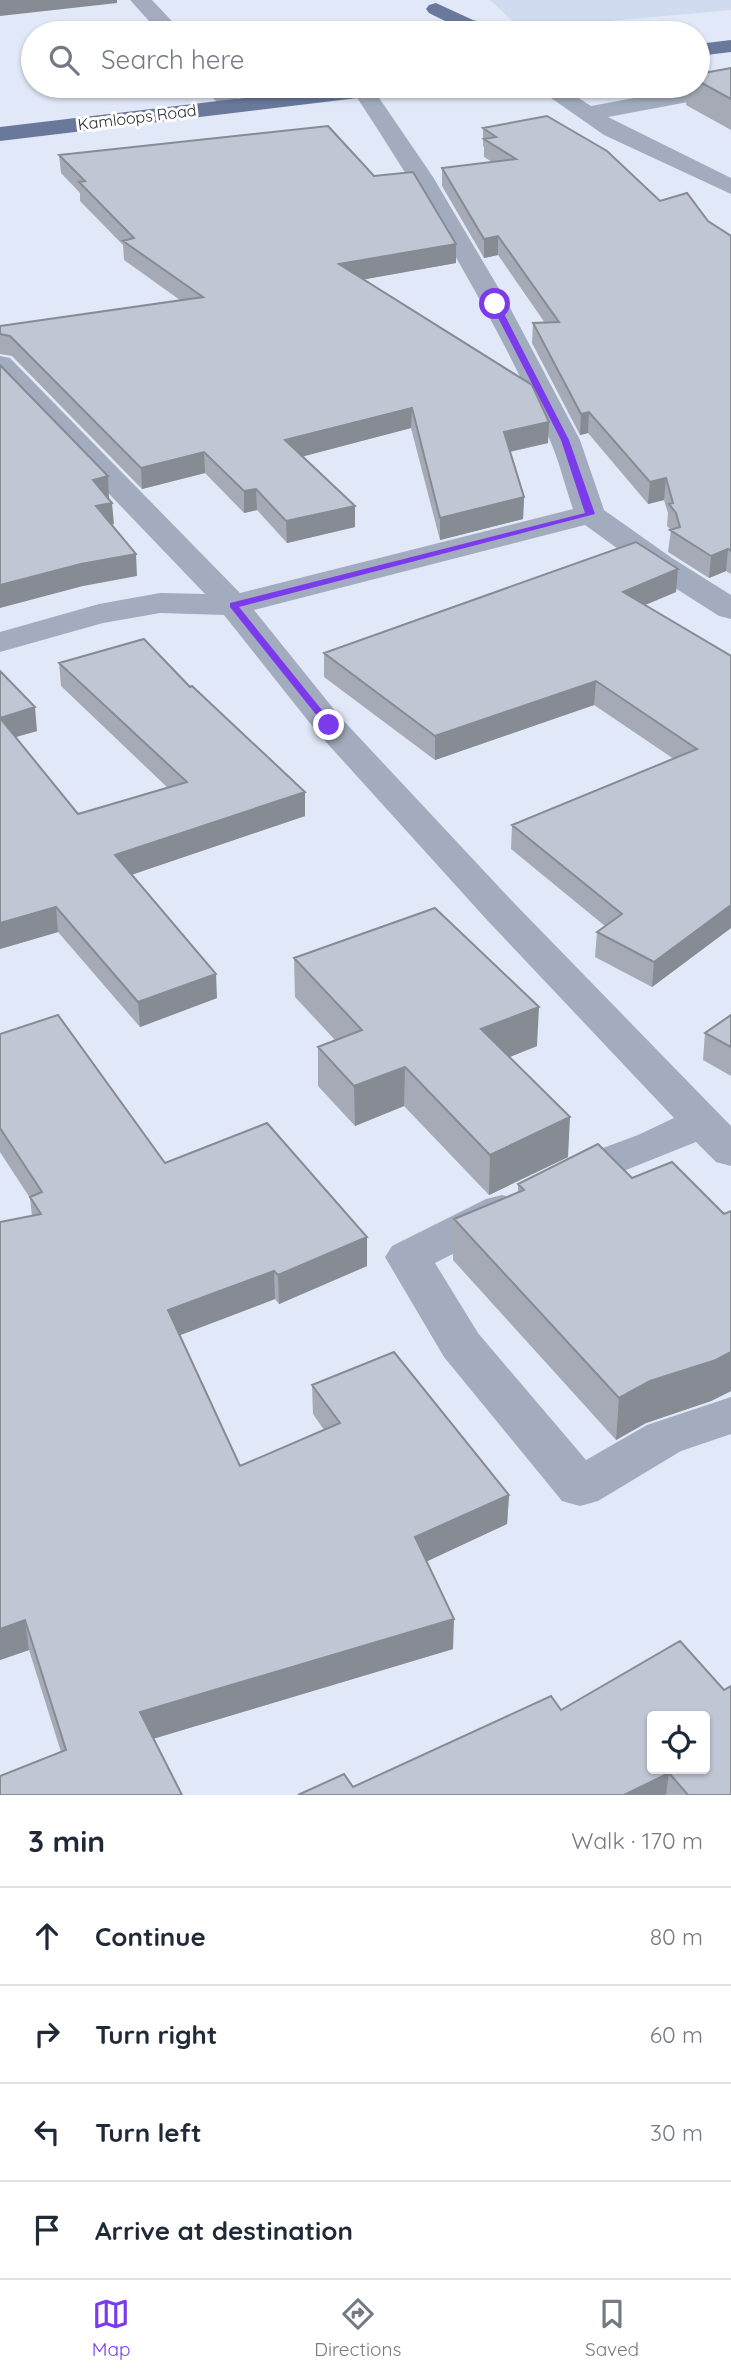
<!DOCTYPE html>
<html lang="en">
<head>
<meta charset="utf-8">
<style>
	:root { --surface:#fff; --page:#f2f2f3; --text:#1f2937; --muted:#747a83; --line:#e0e1e3; --accent:#7c3aed }
	body { margin:0; font-family:Quicksand,sans-serif; background:var(--page); color:var(--text) }
	.controls { position:absolute; right:21px; bottom:21px; display:grid; overflow:hidden; border-radius:7px; box-shadow:0 2px 5px #0004 }
	.controls button { width:63px; height:63px; display:grid; place-items:center; padding:0; border:0; border-bottom:2px solid var(--line); background:var(--surface); color:var(--text); font:35px sans-serif }
	.stop { position:absolute; width:21px; height:21px; margin:-16px; border:5px solid #7c3aed; border-radius:50%; background:#fff }
	.stop.end { background:#7c3aed; border-color:#fff; box-shadow:0 2px 7px #0008 }
	.list { margin:0; padding:0; list-style:none }
	h2 { display:flex; justify-content:space-between; align-items:center; height:91px; margin:0; padding:0 28px; font-size:30px }
	h2 small { font-size:23px; font-weight:400; color:var(--muted) }
	.list li { display:grid; grid-template-columns:46px 1fr auto; gap:21px; align-items:center; box-sizing:border-box; height:98px; padding:0 28px; border-top:2px solid var(--line) }
	.list b { display:block; font-size:26px; white-space:nowrap }
	.list em { font-size:23px; font-style:normal; color:var(--muted) }
	.icon { flex:none; width:38px; height:38px; fill:none; stroke:currentColor; stroke-width:2; stroke-linecap:round; stroke-linejoin:round }
	.map { position:relative; flex:none; width:731px; height:1795px; overflow:hidden }
	.search { position:absolute; background:var(--surface); box-shadow:0 2px 5px #0004; left:21px; right:21px; top:21px; height:77px; display:flex; align-items:center; gap:18px; box-sizing:border-box; padding:0 24px; border-radius:38px; color:var(--muted); font-size:26px }
	.sheet { height:483px; background:var(--surface) }
	nav { display:flex; justify-content:space-around; align-items:center; box-sizing:border-box; height:98px; border-top:2px solid var(--line); background:var(--surface); font-size:19px; color:var(--muted) }
	nav a { display:grid; justify-items:center; gap:4px }
	nav .on { color:var(--accent) }
	.map>svg:first-child { display:block }
</style>
</head>
<body>
<div class="map">
<svg width="731" height="1795" viewBox="0 0 731 1795">
	<rect width="100%" height="100%" fill="#e1e8f7"/>
	<!-- built -->
	<path fill="#d1dbf0" d="M490,0H731V10L521,29Z"/>
	<g fill="none" stroke-linecap="round" stroke-linejoin="round">
		<!-- minor -->
		<path fill="#a3acbf" fill-rule="evenodd" d="M130,0H152L183,33H160Z
			M731,80V94L608,117L731,178V194L604,135L534,86H560L591,106Z
			M201,86H225L244,105L241,110H225Z
			M355,86H371L433,177L508,304L580,440L604,510L672,558L731,595V619L719,616L650,572L585,525L254,610L341,718L515,904L731,1126V1166L716,1162L696,1142L581,1188L565,1193L549,1188L543,1178L549,1168L638,1135L674,1118L487,920L317,732L224,615L160,613L103,623L0,652V632L99,604L160,593L205,594L0,380V356L10,358L240,593L573,509C565,486 559,460 549,438C495,317 425,201 352,90Z
			M502,1195L518,1199L524,1210L518,1221L435,1263L478,1333L586,1460L647,1425L731,1397V1434L681,1451L598,1501L580,1506L562,1501L444,1357L385,1257L392,1246L486,1199Z"/>
		<!-- major -->
		<path fill="#6a799b" fill-rule="evenodd" d="M436,3L473,20L505,28L508,33C474,34 458,28 429,13L426,9L429,5Z
			M731,40V52L698,56V44Z
			M345,86H410L407,91L399,93L0,141V127Z"/>
	</g>
	<!-- wall -->
	<path fill="#a5aab6" d="M731,68V130L686,105L687,86H698V74Z
		M483,128L708,221L731,236V574L726,571L709,578L668,552L671,530L667,526L668,513L664,500L648,504L588,433L580,435L532,343L533,323H545L498,255L484,258L442,186V168L492,162L484,157V147L483,146Z
		M59,155L374,176L456,244V263L363,279L548,443L510,452L524,497L523,519L440,540L411,428L303,456L355,506V527L287,543L257,510L244,513L205,473L142,489L12,356L0,354V326L180,300L124,260L123,245L80,201V193L61,173Z
		M678,569L676,592L645,605L731,656V928L652,987L595,957L597,932L605,926L511,849L512,825L674,759L594,705L435,760L324,677V653Z
		M59,663L190,687L305,792V816L131,875L217,998L140,1027L58,932L0,949V671L37,731L15,737L78,814L168,788L61,686Z
		M294,958L537,1046L509,1057L568,1157L489,1195L404,1106L355,1126L318,1086V1047L335,1040L295,997Z
		M731,1015V1076L703,1060L705,1033Z
		M0,1034L165,1163L367,1266L279,1304L275,1299L180,1335L240,1466L324,1430L313,1414L312,1385L509,1495L507,1524L426,1561L453,1649L153,1739L61,1752L29,1650L0,1660L32,1216L30,1198L0,1152Z
		M632,1178L724,1214L731,1211V1391L711,1401L646,1423L616,1440L453,1260L454,1219L518,1193V1184Z
		M724,1690L731,1795H298L353,1787L561,1710Z"/>
	<!-- shaded-wall -->
	<path fill="#868b94" d="M0,0H117V3L0,16Z
		M498,236V255L484,258V239Z
		M456,244V263L339,284V264Z
		M412,408L411,428L286,461L285,440Z
		M589,412L588,433L580,435L581,414Z
		M549,422L548,443L503,453L504,432Z
		M204,452L205,473L142,489L141,468Z
		M108,476L109,498L94,502L93,480Z
		M666,478L664,500L648,504L650,482Z
		M256,489L257,510L244,513V491Z
		M524,497L523,519L440,540V518Z
		M112,503L114,524L98,528L96,506Z
		M355,506V527L287,543L286,521Z
		M728,549L726,571L709,578L711,556Z
		M136,554L137,576L83,586L0,608V585L81,564Z
		M678,569L676,592L621,615L623,592Z
		M596,681L594,705L435,760V736Z
		M35,707L37,731L2,741L0,718Z
		M305,792V816L116,880L115,855Z
		M731,905V928L652,987L654,962Z
		M56,907L58,932L0,949V923Z
		M216,974L217,998L140,1027L138,1002Z
		M539,1007L537,1046L480,1069L481,1029Z
		M405,1067L404,1106L355,1126L354,1086Z
		M570,1117L568,1157L489,1195L490,1155Z
		M367,1237V1266L279,1304L278,1275Z
		M274,1271L275,1299L170,1339L168,1310Z
		M731,1352V1391L711,1401L646,1423L616,1440L619,1398L650,1381Z
		M509,1495L507,1524L415,1567V1537Z
		M454,1619L453,1649L142,1742L140,1712Z
		M25,1620L29,1650L0,1660V1629Z
		M669,1773L666,1795H624Z"/>
	<!-- building -->
	<path fill="#c0c6d4" stroke="#868b94" stroke-width="2" fill-rule="evenodd" d="M731,68V99L698,81V74Z
		M547,116L607,151L660,201L687,193L708,221L731,236V551L728,549L711,556L670,530L680,527L676,513L669,504L673,503L666,478L650,482L589,412L581,414L533,323L559,322L498,236L484,239L442,168L516,159L484,139L496,137L483,128Z
		M328,126L374,176L413,172L456,244L339,264L532,385L549,422L504,432L524,497L440,518L412,408L285,440L355,506L286,521L256,489L244,491L204,452L141,468L10,336L0,334V326L203,297L123,241L134,238L79,182L85,181L59,155Z
		M0,365L108,476L93,480L112,503L96,506L136,554L81,564L0,585Z
		M636,542L678,569L623,592L731,656V905L654,962L597,932L622,914L512,825L697,749L596,681L435,736L324,653Z
		M144,639L190,687L192,686L305,792L115,855L216,974L138,1002L56,907L0,923V718L78,814L187,782L59,663Z
		M0,671L35,707L0,718Z
		M435,908L539,1007L481,1029L570,1117L490,1155L405,1067L354,1086L318,1047L362,1030L294,958Z
		M58,1015L165,1163L267,1123L367,1237L278,1275L274,1271L168,1310L240,1466L340,1423L312,1385L394,1352L509,1495L415,1537L454,1619L140,1712L182,1795H0V1776L66,1750L25,1620L0,1629V1222L41,1214L30,1197L42,1192L0,1128V1034Z
		M731,1015V1047L705,1033Z
		M598,1144L632,1178L672,1162L724,1214L731,1211V1352L716,1360L650,1381L619,1398L454,1219L524,1190L518,1184Z
		M680,1641L724,1690L731,1686V1795H688L669,1773L624,1795H298L344,1774L353,1787L551,1696L561,1710ZM652,1716H705V1769H652Z"/>
	<!-- route -->
	<path fill="#7c3aed" d="M495,301L499,304L569,440L595,514L239,607L334,725L326,727L230,607V603L585,513L561,440L491,304Z"/>
	<g text-anchor="middle" stroke-width="6" stroke-linejoin="round" paint-order="stroke">
		<!-- far-street labels -->
		<g font-size="16" fill="#292b31" stroke="#fff">
			<text transform="translate(137 117) rotate(-7)" y="6">Kamloops Road</text>
		</g>
	</g>
</svg>
<div class="controls">
<button><svg class="icon" aria-label="locate" viewBox="0 0 24 24"><circle cx="12" cy="12" r="6"/><path d="M12 2v4M12 18v4M2 12h4M18 12h4"/></svg></button>
</div>
<div class="stop" style="left:495px;top:304px"></div>
<div class="stop end" style="left:329px;top:725px"></div>
<div class="search"><svg class="icon" aria-label="search" viewBox="0 0 24 24"><circle cx="10" cy="10" r="6"/><path d="M15 15l6 6"/></svg>Search here</div>
</div>
<section class="sheet">
<h2>3 min<small>Walk · 170 m</small></h2>
<ul class="list">
<li><svg class="icon" aria-label="ahead" viewBox="0 0 24 24"><path d="M12 20V5M6 11l6-6 6 6"/></svg><div><b>Continue</b></div><em>80 m</em></li>
<li><svg class="icon" aria-label="right" viewBox="0 0 24 24"><path d="M7 20v-9h11M14 6l5 5-5 5"/></svg><div><b>Turn right</b></div><em>60 m</em></li>
<li><svg class="icon" aria-label="left" viewBox="0 0 24 24"><path d="M17 20v-9H6M10 6l-5 5 5 5"/></svg><div><b>Turn left</b></div><em>30 m</em></li>
<li><svg class="icon" aria-label="arrive" viewBox="0 0 24 24"><path d="M6 21V4h12l-3 4 3 4H6"/></svg><div><b>Arrive at destination</b></div></li>
</ul>
</section>
<nav>
<a class="on"><svg class="icon" aria-label="map" viewBox="0 0 24 24"><path d="M3 6l6-2 6 2 6-2v14l-6 2-6-2-6 2zM9 4v14M15 6v14"/></svg>Map</a>
<a><svg class="icon" aria-label="directions" viewBox="0 0 24 24"><path d="M12 3l9 9-9 9-9-9zM9 14v-3h6M13 9l2 2-2 2"/></svg>Directions</a>
<a><svg class="icon" aria-label="saved" viewBox="0 0 24 24"><path d="M7 4h10v16l-5-4-5 4z"/></svg>Saved</a>
</nav>
</body>
</html>
